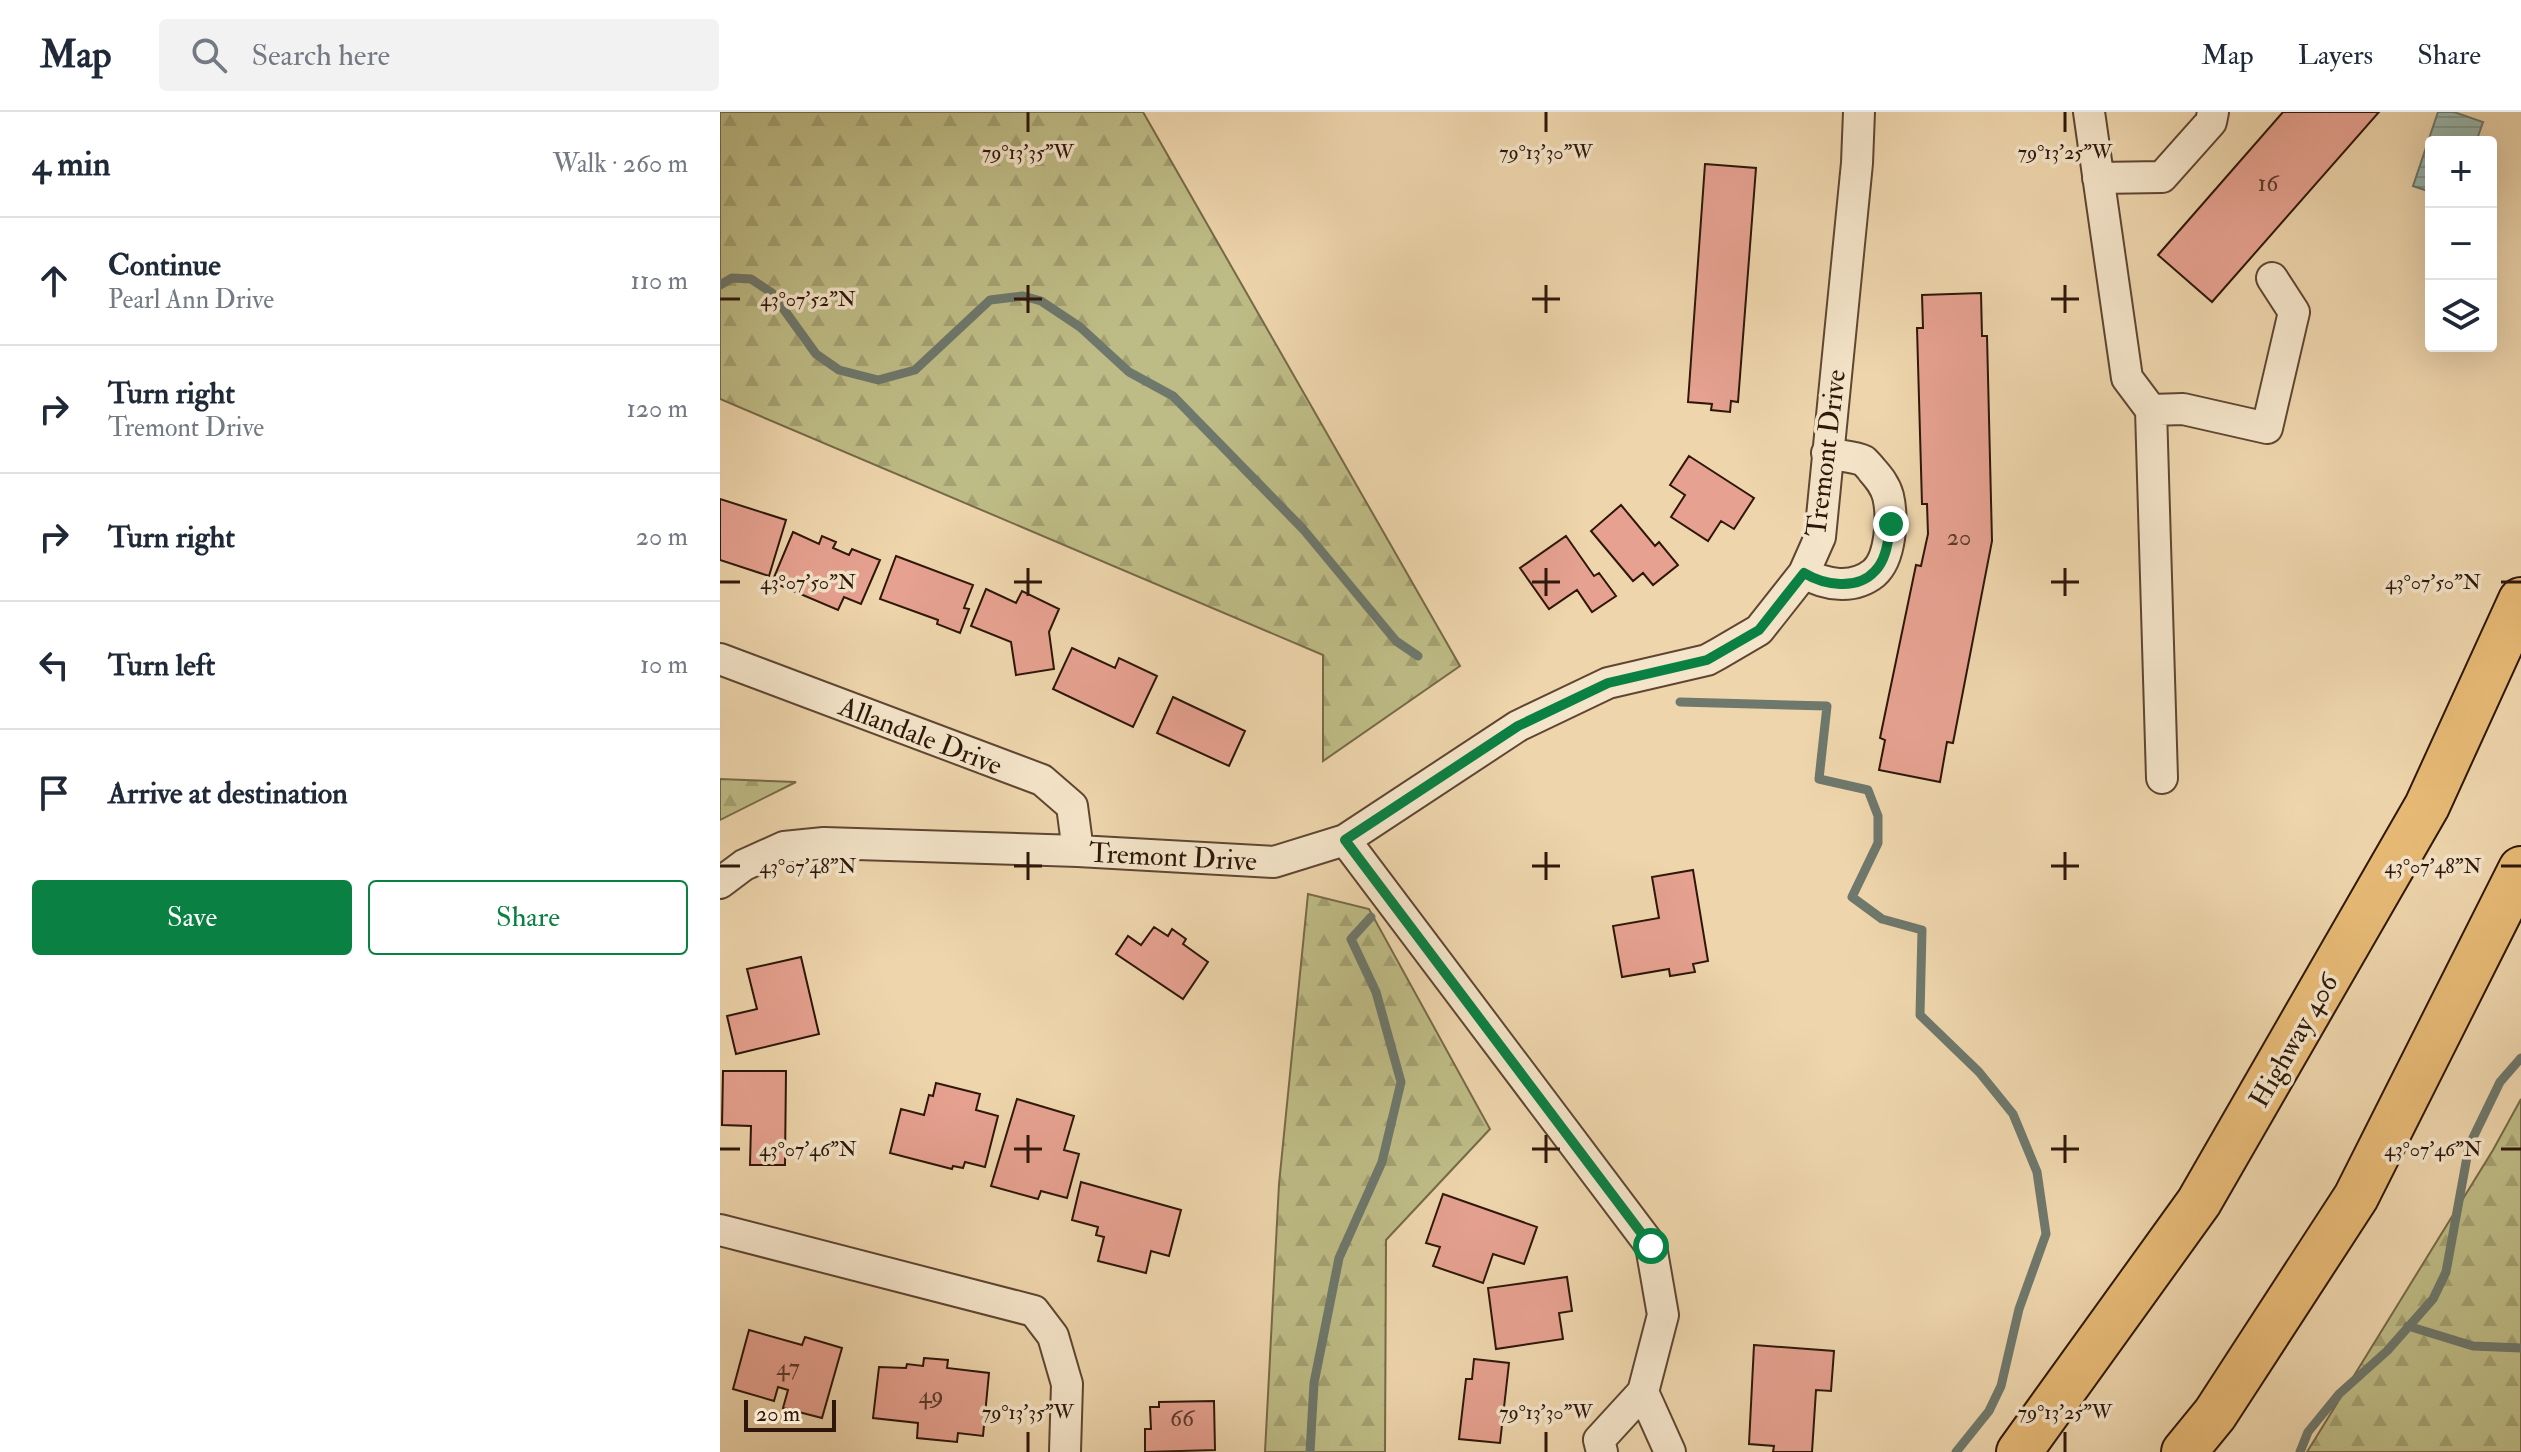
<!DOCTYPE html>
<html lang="en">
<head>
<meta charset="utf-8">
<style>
	:root { --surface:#fff; --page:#f2f2f3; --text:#1f2937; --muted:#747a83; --line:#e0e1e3; --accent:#0b8043 }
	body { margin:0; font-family:"IM FELL Double Pica",serif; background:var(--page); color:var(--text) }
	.controls { position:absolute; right:24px; top:24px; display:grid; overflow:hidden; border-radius:8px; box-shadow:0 8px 32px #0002 }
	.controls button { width:72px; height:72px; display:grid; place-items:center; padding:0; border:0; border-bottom:2px solid var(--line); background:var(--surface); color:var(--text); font:40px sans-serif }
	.scale { position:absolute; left:24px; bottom:20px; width:92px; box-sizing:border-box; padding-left:8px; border:4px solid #2e170a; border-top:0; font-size:22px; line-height:28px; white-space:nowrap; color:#2e170a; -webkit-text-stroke:6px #f4e4c9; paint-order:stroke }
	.stop { position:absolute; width:24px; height:24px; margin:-18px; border:6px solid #0b8043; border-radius:50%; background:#fff }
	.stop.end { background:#0b8043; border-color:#fff; box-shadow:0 2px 8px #0008 }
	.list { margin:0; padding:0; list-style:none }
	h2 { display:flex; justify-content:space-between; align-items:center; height:104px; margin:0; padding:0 32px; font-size:34px }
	h2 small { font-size:26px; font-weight:400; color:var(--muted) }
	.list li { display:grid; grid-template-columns:52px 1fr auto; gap:24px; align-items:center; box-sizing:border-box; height:128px; padding:0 32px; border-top:2px solid var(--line) }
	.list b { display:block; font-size:30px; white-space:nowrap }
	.list p { margin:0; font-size:26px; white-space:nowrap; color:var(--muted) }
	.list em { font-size:26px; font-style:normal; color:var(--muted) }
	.actions { display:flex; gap:16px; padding:24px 32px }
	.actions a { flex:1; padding:18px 0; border:2px solid var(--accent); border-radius:8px; text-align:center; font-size:28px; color:var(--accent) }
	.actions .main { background:var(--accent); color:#fff }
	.icon { flex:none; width:44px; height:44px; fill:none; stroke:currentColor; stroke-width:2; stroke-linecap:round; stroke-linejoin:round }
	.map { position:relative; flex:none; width:1801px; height:1340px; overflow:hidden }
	header { display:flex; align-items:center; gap:48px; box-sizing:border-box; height:112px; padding:0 40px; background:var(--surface); border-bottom:2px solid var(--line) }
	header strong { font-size:38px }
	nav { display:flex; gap:44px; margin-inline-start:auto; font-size:28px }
	.search { width:560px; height:72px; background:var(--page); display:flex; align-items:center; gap:20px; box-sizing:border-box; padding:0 28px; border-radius:8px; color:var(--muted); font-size:30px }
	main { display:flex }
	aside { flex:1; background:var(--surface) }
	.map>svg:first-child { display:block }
</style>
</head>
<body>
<header>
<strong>Map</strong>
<div class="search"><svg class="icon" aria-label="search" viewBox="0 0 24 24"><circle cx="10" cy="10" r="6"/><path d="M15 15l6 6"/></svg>Search here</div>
<nav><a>Map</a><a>Layers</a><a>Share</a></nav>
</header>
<main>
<aside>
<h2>4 min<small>Walk · 260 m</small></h2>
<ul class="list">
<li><svg class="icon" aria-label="ahead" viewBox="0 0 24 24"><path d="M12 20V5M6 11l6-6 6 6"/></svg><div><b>Continue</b><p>Pearl Ann Drive</p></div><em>110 m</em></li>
<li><svg class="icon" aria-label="right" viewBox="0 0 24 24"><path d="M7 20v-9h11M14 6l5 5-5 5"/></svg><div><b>Turn right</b><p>Tremont Drive</p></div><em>120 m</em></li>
<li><svg class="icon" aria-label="right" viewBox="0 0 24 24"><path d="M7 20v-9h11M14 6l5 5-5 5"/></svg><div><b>Turn right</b></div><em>20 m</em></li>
<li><svg class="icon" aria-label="left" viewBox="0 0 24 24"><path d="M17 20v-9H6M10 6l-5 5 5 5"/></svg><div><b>Turn left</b></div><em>10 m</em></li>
<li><svg class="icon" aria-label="arrive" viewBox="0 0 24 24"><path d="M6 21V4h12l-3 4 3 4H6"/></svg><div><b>Arrive at destination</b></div></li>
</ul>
<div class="actions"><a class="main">Save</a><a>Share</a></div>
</aside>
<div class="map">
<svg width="1801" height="1340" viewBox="0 0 1801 1340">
	<defs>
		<pattern id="forest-firs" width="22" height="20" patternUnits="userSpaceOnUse" patternTransform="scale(2)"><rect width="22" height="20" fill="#bebc86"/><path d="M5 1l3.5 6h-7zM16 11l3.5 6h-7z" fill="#a4a172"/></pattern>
		<pattern id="water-rules" width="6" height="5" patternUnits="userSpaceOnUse" patternTransform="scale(2)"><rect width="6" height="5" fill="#99b8ad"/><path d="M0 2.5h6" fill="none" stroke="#849d94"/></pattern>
	</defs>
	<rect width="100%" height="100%" fill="#eed5ac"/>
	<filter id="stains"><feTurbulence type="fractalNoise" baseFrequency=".0025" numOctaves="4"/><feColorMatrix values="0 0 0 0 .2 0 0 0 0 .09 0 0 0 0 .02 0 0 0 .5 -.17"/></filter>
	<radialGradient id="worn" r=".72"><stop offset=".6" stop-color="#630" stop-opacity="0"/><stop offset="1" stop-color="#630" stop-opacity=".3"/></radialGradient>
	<!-- forest -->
	<path fill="url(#forest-firs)" stroke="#766a48" stroke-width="2" d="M0,0H423L740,554L603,649V543L0,287Z
		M0,667L76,670L0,708Z
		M588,782L649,797L770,1017L666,1128L665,1340H545L559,1072Z
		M1801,987V1340H1587L1773,1038Z"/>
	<!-- water -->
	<path fill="url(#water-rules)" stroke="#6e786c" stroke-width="2" d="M1718,0H1734L1763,10L1756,30H1711V80L1693,74Z"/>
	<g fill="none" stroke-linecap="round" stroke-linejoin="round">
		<!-- stream -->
		<path stroke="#6e786c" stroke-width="9" d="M0,173L12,166L31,167L52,181L96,242L119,258L158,268L195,258L270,188L303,184L321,189L360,215L409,260L453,284L583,417L676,529L698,544
			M960,590L1107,594L1099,667L1148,678L1158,704V731L1132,785L1162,807L1202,818L1200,903L1259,960L1293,1002L1317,1060L1326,1122L1299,1197L1281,1274L1269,1299L1236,1340
			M1688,1214L1753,1234L1801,1236
			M590,1340L594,1271L619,1146L662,1050L681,970L656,880L631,827L651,805
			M1580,1340L1588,1320L1619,1282L1667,1239L1713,1187L1726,1160L1749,1034L1780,970L1801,946"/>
	</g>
	<!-- building -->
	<path fill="#e6a190" stroke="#2e170a" stroke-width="2" d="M1563,0H1659L1492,190L1438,143Z
		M985,52L1036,56L1018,290L1011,289L1010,300L991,298L992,292L968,290Z
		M1261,181L1262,224H1267L1272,429L1233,631L1227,630L1220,670L1159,658L1165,628L1160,626L1196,453L1201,454L1208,422L1207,392H1202L1197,216H1203L1202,183Z
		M969,344L1034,386L1014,417L1001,409L988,429L951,405L965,383L950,373Z
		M0,387L66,408L49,464L0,448Z
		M901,393L935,434L939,430L958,453L933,473L923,461L913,469L871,419Z
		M73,420L99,432L102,424L116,430L113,436L129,443L132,437L160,448L141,492L124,485L118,498L52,470Z
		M846,424L874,464L879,461L896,484L872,500L857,478L829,497L800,456Z
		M176,444L253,473L244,496L249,497L240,521L217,512L218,508L160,487Z
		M266,477L296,491L302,479L339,497L329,520L334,557L296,563L291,530L251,514Z
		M352,536L395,556L399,546L437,564L413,615L333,577Z
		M453,585L525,619L509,654L437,621Z
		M973,758L988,849L973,852L975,860L950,864L949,857L902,865L893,814L939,806L932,765Z
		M434,815L448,824L452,817L466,827L463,832L488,850L463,887L396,842L408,824L421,833Z
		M81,845L99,922L16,942L7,904L37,897L27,857Z
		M3,959H66L65,1053H30L31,1014L2,1013Z
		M216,971L260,982L256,998L278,1004L265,1055L245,1050L243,1056L233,1054L232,1057L170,1041L181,997L204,1003L209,983L213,984Z
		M297,987L354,1004L344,1038L359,1042L347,1086L321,1079L318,1087L271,1074Z
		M361,1070L461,1098L449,1144L431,1139L426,1161L378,1149L384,1125L376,1123L378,1115L352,1108Z
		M723,1082L817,1115L804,1152L773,1142L763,1171L713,1154L720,1135L706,1131Z
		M847,1165L852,1199L839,1201L843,1227L776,1237L768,1176Z
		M29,1218L82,1233L85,1225L122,1236L102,1306L63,1296L68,1278L58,1275L54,1289L13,1277Z
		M1034,1233L1114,1239L1111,1279L1096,1278L1092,1340H1053L1054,1334L1029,1332Z
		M204,1246L228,1248L227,1256L269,1261L263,1324L238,1321L237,1330L197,1326L198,1311L153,1306L159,1255L186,1256L187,1252L203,1254Z
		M754,1247L789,1251L780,1331L739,1327L746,1267H752Z
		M494,1289L495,1338L425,1340V1317H431L430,1295H439V1290Z"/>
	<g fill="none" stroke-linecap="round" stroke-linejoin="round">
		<defs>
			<path id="minor" d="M1369,0L1407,266L1431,298L1463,297L1547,316L1574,200L1552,166
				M1378,66L1442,65L1491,10L1493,0
				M1431,298L1442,666
				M1084,461C1105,473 1133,478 1154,461C1171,446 1173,405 1168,384C1165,373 1159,366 1152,358C1151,356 1145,350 1144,349C1134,344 1118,344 1107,341
				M0,547L322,668L352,694L358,739
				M625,728L931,1134L943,1203L923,1280L879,1328L882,1340
				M0,771L24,753L64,735L104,731L358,739L554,750L625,728L798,614L888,571L987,548L998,542L1039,518L1084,461L1100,425L1137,51L1139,0
				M0,1118L314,1199L333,1224L347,1272L345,1340
				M923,1280L950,1340"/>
			<path id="highway" d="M1299,1340L1479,1090L1707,694L1801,488
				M1464,1340L1495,1302L1636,1085L1801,757"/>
		</defs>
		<!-- minor casing -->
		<use href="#minor" stroke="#5e4632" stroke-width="34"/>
		<!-- highway casing -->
		<use href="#highway" stroke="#2e170a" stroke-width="48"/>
		<!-- minor -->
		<use href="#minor" stroke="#f4e4c9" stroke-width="30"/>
		<!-- highway -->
		<use href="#highway" stroke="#e7ba76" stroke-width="44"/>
	</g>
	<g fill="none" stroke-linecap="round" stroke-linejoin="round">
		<!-- route -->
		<path stroke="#0b8043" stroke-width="10" d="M931,1134L625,728L798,614L888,571L987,548L1039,518L1084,461C1104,473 1137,479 1155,459C1167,447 1168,427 1171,412"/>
	</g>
	<!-- ticks -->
	<path fill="none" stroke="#2e170a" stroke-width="3" d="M308,0V20M826,0V20M1345,0V20M308,173V201M826,173V201M1345,173V201M0,187H20M294,187H322M812,187H840M1331,187H1359M308,456V484M826,456V484M1345,456V484M0,470H20M294,470H322M812,470H840M1331,470H1359M1781,470H1801M308,740V768M826,740V768M1345,740V768M0,754H20M294,754H322M812,754H840M1331,754H1359M1781,754H1801M308,1023V1051M826,1023V1051M1345,1023V1051M0,1037H20M294,1037H322M812,1037H840M1331,1037H1359M1781,1037H1801M308,1320V1340M826,1320V1340M1345,1320V1340"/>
	<g text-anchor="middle" stroke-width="7" stroke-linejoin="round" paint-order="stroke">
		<!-- number labels -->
		<g font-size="24" fill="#5c3a2c">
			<text x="1548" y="79">16</text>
			<text x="1239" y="433">20</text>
			<text x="68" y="1263">47</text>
			<text x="211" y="1291">49</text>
			<text x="462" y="1314">66</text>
		</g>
		<!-- street labels -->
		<g font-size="28" fill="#2e170a" stroke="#f4e4c9">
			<text transform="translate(1105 341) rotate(-83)" y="10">Tremont Drive</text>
			<text transform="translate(201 623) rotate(21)" y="10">Allandale Drive</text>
			<text transform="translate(453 744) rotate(3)" y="10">Tremont Drive</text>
			<text transform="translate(1573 928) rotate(-60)" y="10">Highway 406</text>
		</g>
	</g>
	<g font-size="20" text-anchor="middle" fill="#2e170a" stroke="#f4e4c9" stroke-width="7" stroke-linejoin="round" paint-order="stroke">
		<text x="308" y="47">79°13'35"W</text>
		<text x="826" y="47">79°13'30"W</text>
		<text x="1345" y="47">79°13'25"W</text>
		<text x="88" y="194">43°07'52"N</text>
		<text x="88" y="477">43°07'50"N</text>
		<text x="1713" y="477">43°07'50"N</text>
		<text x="88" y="761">43°07'48"N</text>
		<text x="1713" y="761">43°07'48"N</text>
		<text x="88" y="1044">43°07'46"N</text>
		<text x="1713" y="1044">43°07'46"N</text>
		<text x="308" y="1307">79°13'35"W</text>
		<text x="826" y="1307">79°13'30"W</text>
		<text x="1345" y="1307">79°13'25"W</text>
	</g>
	<rect width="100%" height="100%" filter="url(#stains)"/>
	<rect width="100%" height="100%" fill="url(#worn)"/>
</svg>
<div class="controls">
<button>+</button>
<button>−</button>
<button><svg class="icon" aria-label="layers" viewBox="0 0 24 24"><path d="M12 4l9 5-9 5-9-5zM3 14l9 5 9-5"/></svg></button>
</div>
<div class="scale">20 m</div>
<div class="stop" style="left:931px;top:1134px"></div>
<div class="stop end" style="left:1171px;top:412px"></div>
</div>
</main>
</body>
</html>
